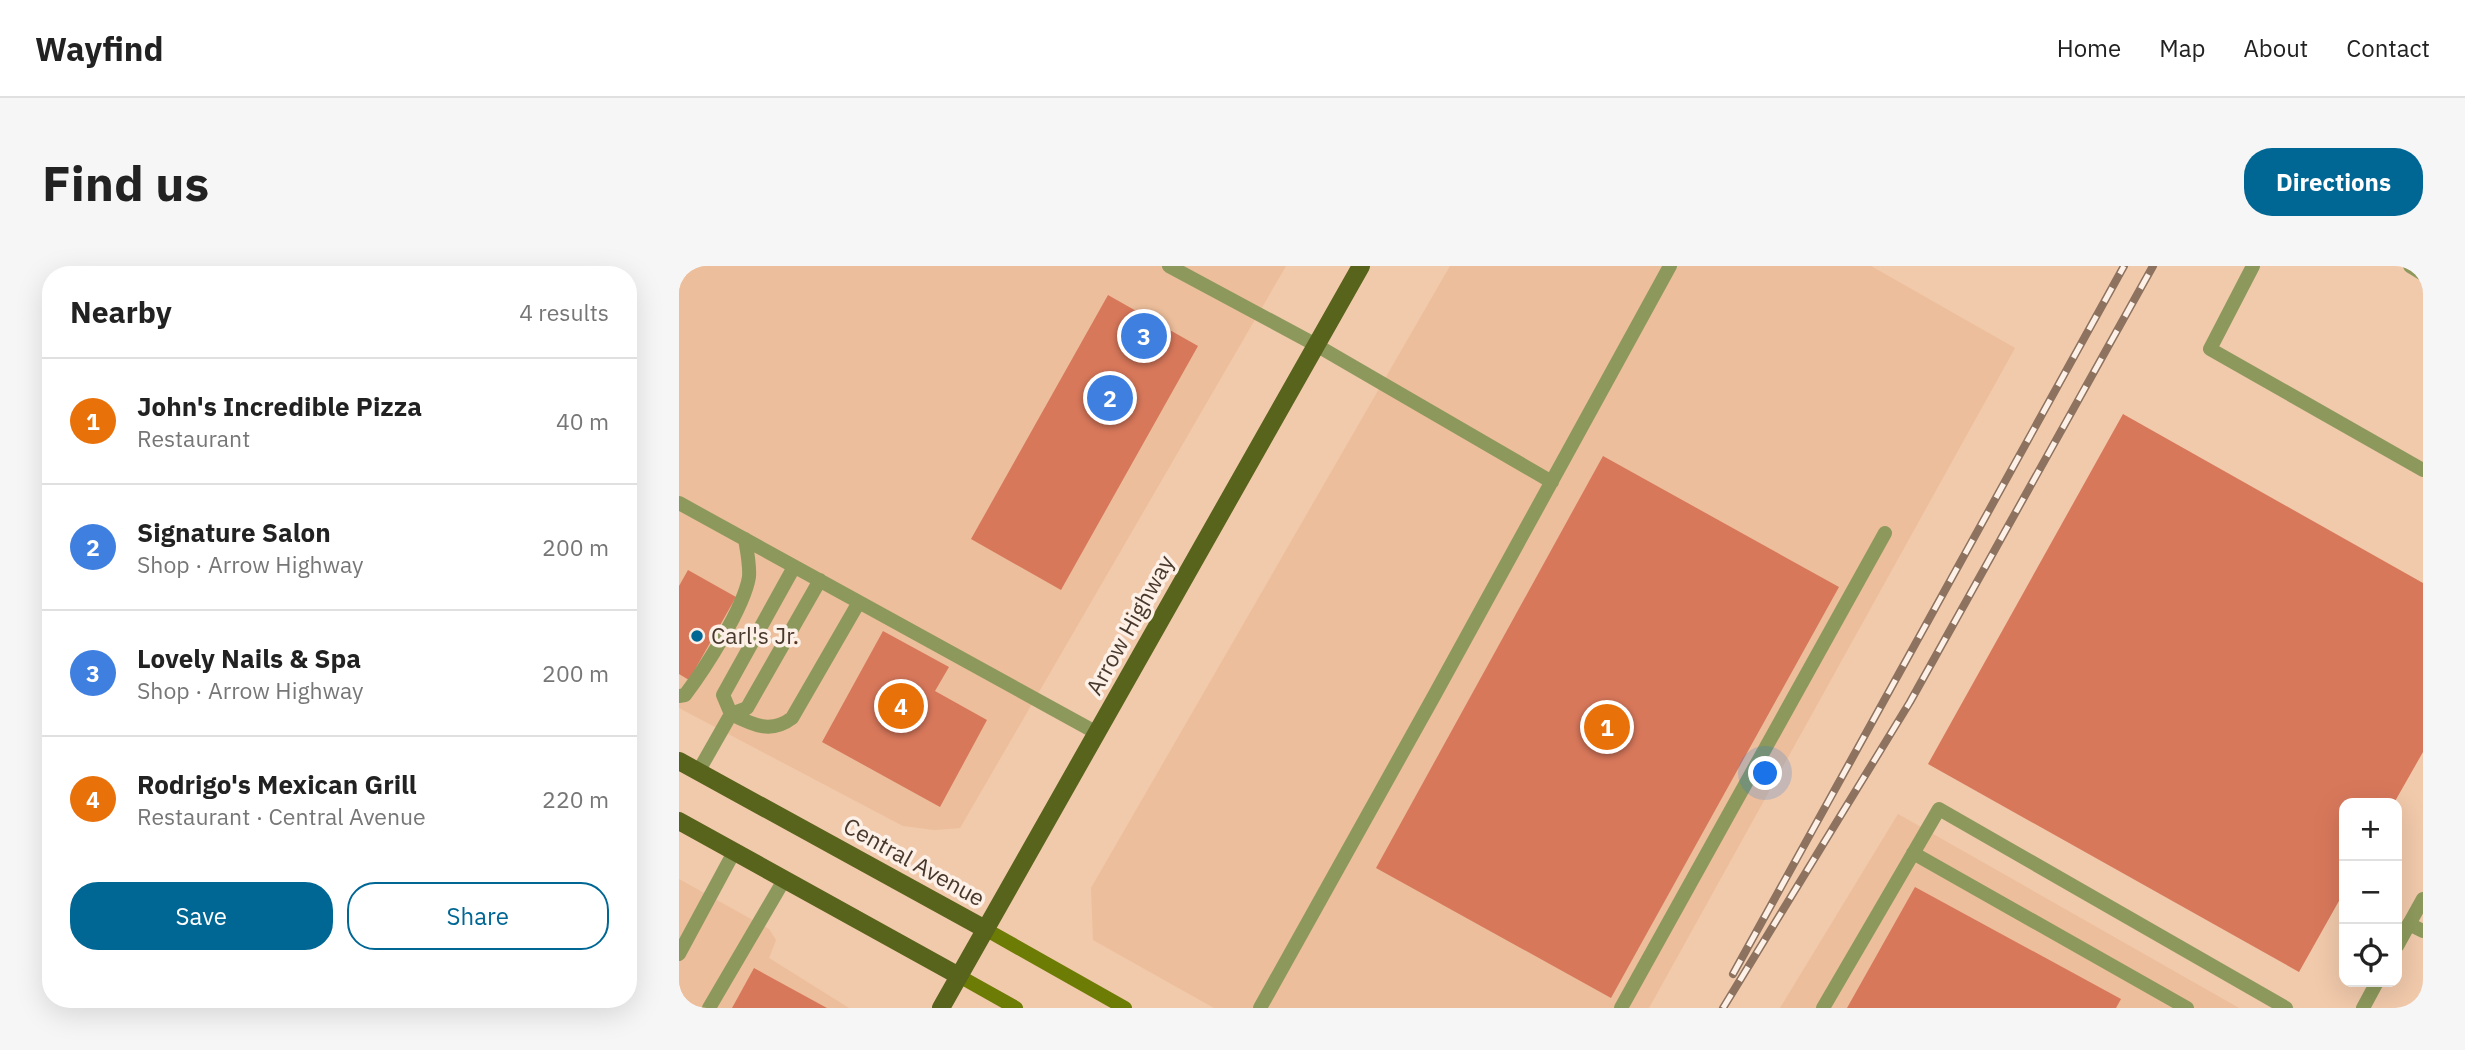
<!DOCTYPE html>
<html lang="en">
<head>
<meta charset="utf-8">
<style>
	:root { --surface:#fff; --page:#f6f6f6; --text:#222; --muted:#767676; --line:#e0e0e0; --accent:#006795 }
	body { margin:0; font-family:"IBM Plex Sans",sans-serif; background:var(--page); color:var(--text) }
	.controls { position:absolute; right:21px; bottom:21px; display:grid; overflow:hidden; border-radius:14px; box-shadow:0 7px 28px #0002 }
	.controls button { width:63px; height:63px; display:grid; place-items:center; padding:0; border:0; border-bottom:2px solid var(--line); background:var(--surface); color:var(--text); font:35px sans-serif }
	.you { position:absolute; left:1087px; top:508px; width:24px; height:24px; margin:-18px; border:5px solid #fff; border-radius:50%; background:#1a73e8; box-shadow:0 0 0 10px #1a73e833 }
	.badge { display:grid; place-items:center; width:46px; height:46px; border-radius:50%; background:var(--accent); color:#fff; font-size:23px; font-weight:700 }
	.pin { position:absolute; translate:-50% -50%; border:4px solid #fff; box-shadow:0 2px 7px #0006 }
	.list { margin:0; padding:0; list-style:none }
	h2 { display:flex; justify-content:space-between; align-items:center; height:91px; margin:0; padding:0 28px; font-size:30px }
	h2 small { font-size:23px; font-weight:400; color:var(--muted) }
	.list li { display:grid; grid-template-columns:46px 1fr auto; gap:21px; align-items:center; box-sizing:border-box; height:126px; padding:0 28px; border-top:2px solid var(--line) }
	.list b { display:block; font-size:26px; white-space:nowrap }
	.list p { margin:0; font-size:23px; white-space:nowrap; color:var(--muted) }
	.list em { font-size:23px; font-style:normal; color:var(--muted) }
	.actions { display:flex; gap:14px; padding:21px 28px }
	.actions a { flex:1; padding:16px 0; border:2px solid var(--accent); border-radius:28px; text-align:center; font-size:24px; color:var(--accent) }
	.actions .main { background:var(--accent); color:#fff }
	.icon { flex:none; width:38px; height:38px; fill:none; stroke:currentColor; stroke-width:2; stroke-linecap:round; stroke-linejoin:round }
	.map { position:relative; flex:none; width:1744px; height:742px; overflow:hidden; border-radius:28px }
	header { display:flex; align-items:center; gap:42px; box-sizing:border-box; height:98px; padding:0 35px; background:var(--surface); border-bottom:2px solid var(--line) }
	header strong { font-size:33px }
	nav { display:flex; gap:38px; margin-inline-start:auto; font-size:24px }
	.intro { display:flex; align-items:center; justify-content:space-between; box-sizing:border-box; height:168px; padding:0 42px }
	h1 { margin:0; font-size:49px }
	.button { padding:18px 32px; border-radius:28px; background:var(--accent); color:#fff; font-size:24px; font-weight:700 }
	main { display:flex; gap:42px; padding:0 42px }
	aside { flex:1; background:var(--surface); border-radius:28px; box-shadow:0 7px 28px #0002 }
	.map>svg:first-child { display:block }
</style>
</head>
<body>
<header>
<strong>Wayfind</strong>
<nav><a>Home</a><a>Map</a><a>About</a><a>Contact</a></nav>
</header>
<div class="intro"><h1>Find us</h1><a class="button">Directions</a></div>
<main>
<aside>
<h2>Nearby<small>4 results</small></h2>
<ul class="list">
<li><span class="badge" style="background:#e8710a">1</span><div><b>John's Incredible Pizza</b><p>Restaurant</p></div><em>40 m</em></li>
<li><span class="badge" style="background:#3f7fe0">2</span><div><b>Signature Salon</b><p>Shop · Arrow Highway</p></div><em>200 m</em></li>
<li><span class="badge" style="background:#3f7fe0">3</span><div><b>Lovely Nails &amp; Spa</b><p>Shop · Arrow Highway</p></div><em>200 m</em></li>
<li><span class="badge" style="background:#e8710a">4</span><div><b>Rodrigo's Mexican Grill</b><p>Restaurant · Central Avenue</p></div><em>220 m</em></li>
</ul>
<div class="actions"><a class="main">Save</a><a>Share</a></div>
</aside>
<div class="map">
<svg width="1744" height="742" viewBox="0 0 1744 742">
	<rect width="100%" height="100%" fill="#f1c9ab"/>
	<!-- built -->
	<path fill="#ecbe9b" d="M0,0H607L281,562L255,564L224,560L0,442Z
		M771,0H1192L1336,82L970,742H535L414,674L412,622Z
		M1219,548L1560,742H1101Z
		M0,613L90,663L97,674L90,692L170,742H0Z"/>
	<!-- building -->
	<path fill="#d8785b" d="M429,29L519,80L382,324L292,273Z
		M1444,148L1744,317V486L1715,537H1665V626L1620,706L1249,498Z
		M924,190L1160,321L932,732L697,602Z
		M9,304L57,331L10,414L0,408V320Z
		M204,365L270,401L256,425L308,454L261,541L143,476Z
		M1236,621L1442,733L1437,742H1168Z
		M75,702L148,742H53Z"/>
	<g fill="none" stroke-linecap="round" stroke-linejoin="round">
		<!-- service -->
		<path stroke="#8d995c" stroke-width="14" d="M490,0L637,79L873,216
			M1574,0L1531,83L1744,204
			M1731,0L1744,8
			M0,237L418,467
			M115,301L44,429L52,448C74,459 92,468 113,452L180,336
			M0,430L6,429C25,404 65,342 70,311C71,299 68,285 66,273
			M19,506L52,448L68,442L141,314
			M1234,587L1508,742
			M1730,658L1744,665
			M0,688L55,586
			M30,742L105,614
			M581,742L755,430L991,0
			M942,742L1206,267
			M1144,742L1260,543L1607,742"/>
		<!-- tertiary -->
		<path stroke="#8d995c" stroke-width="14" d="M1718,680L1744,633
			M1684,742L1698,716"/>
		<!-- secondary -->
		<path stroke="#6d7c04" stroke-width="14" d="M306,663L446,742
			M280,710L337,742"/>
		<!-- primary -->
		<path stroke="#58631b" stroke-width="18" d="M0,495L306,663
			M0,555L280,710
			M262,742L682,0"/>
		<defs>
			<path id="rail" d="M1054,708L1445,0
				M1044,742L1231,436L1474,0"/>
		</defs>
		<!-- rail casing -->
		<use href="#rail" stroke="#8c725f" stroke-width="8"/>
		<!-- rail -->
		<use href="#rail" stroke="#fdf0e7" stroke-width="5" stroke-dasharray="16" stroke-linecap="butt"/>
	</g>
	<!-- markers -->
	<circle fill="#006795" stroke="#fdf0e7" stroke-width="2.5" cx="18" cy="370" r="7"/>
	<g text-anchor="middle" stroke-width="7" stroke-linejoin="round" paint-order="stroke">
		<!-- street labels -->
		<g font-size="23" fill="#49392d" stroke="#fdf0e7">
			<text transform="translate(451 359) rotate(-61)" y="8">Arrow Highway</text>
			<text transform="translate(235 596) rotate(29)" y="8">Central Avenue</text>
		</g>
		<!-- poi labels -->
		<g font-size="23" fill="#49392d" stroke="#fdf0e7" text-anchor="start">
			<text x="32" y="378">Carl's Jr.</text>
		</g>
	</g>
</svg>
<div class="controls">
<button>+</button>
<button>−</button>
<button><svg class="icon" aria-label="locate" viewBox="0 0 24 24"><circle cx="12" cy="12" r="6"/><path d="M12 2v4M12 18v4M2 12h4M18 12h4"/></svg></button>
</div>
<div class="you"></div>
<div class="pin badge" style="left:928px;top:461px;background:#e8710a">1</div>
<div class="pin badge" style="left:431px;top:132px;background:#3f7fe0">2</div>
<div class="pin badge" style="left:465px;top:70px;background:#3f7fe0">3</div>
<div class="pin badge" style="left:222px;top:440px;background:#e8710a">4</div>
</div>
</main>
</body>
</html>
